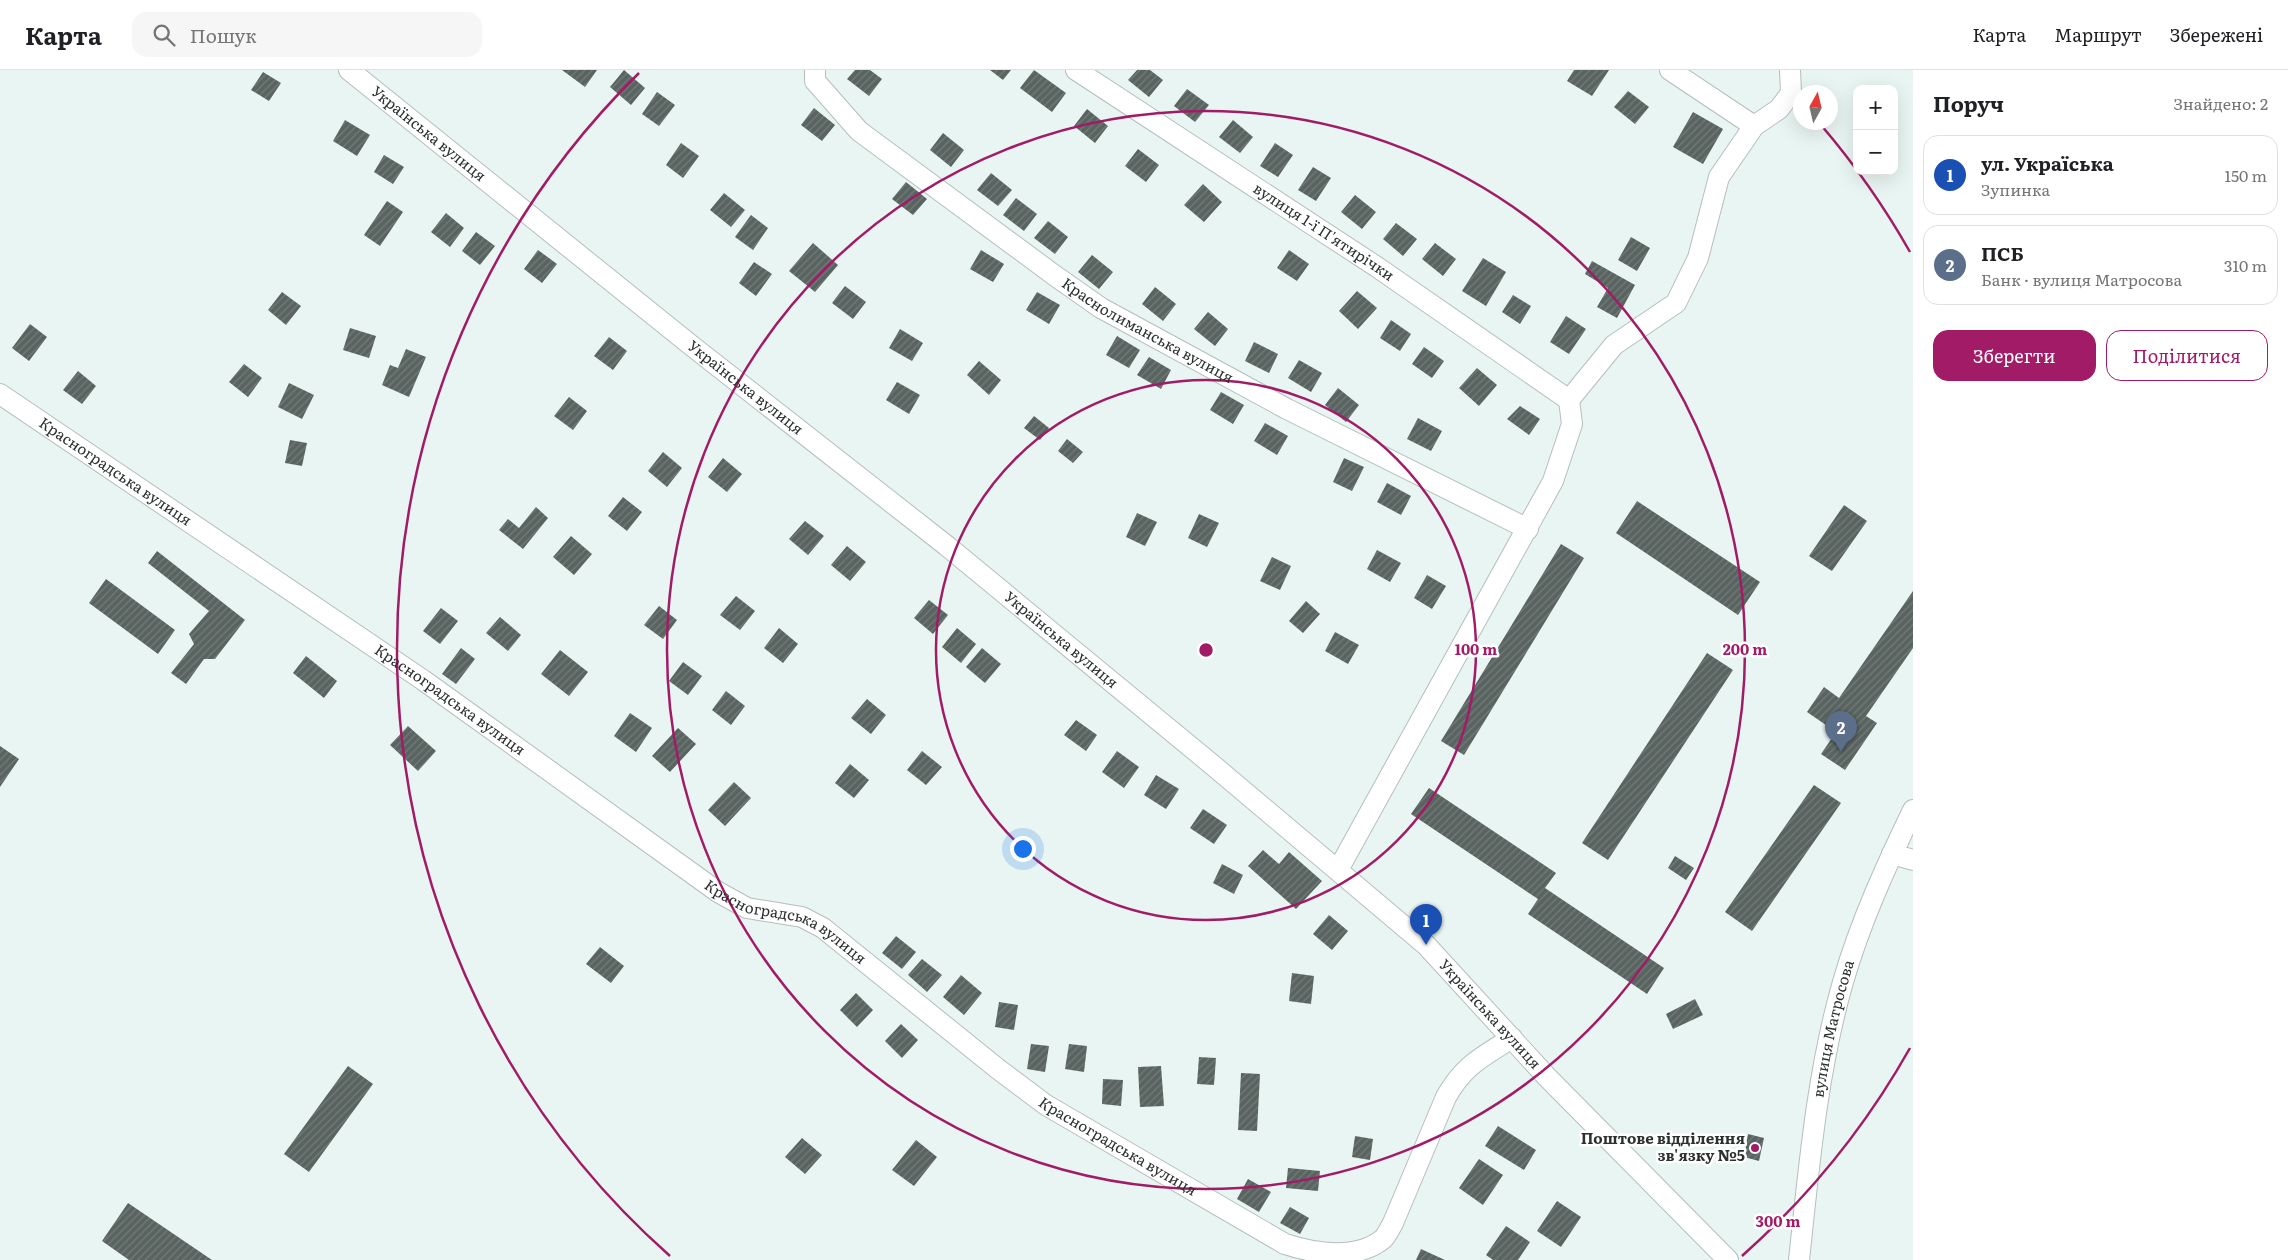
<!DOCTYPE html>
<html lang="uk">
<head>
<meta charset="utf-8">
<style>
	:root { --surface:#fff; --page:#f6f6f6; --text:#202124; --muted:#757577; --line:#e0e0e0; --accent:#a21b66 }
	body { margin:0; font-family:Literata,serif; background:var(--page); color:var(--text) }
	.controls { position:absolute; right:15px; top:15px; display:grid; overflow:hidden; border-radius:10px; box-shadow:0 5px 20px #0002 }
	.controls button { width:45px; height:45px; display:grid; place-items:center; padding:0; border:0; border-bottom:1px solid var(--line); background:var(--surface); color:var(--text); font:25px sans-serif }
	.compass { position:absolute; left:1793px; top:15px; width:45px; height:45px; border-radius:50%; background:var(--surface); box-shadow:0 5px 20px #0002; rotate:8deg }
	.you { position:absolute; left:1022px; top:778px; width:18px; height:18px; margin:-12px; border:4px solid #fff; border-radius:50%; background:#1a73e8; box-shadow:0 0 0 8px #1a73e833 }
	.badge { display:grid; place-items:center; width:32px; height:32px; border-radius:50%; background:var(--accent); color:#fff; font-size:16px; font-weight:700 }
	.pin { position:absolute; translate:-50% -41px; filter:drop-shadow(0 1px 2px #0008) }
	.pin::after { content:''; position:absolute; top:26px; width:18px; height:15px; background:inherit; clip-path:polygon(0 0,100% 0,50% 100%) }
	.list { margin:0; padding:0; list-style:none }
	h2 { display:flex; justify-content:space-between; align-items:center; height:65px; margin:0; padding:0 20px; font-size:21px }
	h2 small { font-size:16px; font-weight:400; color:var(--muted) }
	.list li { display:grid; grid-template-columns:32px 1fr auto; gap:15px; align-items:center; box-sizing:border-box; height:80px; margin:0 10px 10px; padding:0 10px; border:1px solid var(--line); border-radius:15px }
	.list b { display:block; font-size:19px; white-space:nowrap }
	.list p { margin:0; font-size:16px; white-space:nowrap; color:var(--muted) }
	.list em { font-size:16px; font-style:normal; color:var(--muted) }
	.actions { display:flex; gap:10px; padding:15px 20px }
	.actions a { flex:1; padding:11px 0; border:1px solid var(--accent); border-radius:15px; text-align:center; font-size:18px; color:var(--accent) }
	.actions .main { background:var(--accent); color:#fff }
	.icon { flex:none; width:28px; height:28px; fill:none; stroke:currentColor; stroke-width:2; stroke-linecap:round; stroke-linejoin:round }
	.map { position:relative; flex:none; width:1913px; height:1190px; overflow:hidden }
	header { display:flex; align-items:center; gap:30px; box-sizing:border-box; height:70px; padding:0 25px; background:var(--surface); border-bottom:1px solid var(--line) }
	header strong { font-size:24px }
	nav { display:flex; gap:28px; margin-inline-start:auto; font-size:18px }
	.search { width:350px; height:45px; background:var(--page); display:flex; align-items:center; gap:12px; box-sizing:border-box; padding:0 18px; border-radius:15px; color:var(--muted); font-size:19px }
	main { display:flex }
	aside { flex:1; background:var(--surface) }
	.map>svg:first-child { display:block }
</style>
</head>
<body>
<header>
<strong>Карта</strong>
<div class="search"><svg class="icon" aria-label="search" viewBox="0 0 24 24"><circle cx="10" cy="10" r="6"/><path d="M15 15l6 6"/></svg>Пошук</div>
<nav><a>Карта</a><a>Маршрут</a><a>Збережені</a></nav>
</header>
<main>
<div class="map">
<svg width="1913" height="1190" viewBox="0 0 1913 1190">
	<defs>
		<pattern id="building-hatch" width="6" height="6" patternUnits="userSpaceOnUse" patternTransform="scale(1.25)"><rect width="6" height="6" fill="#596461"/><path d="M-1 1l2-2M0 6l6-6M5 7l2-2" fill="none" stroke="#737b79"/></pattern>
	</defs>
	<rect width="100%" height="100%" fill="#e9f5f2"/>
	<!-- building -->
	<path fill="url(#building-hatch)" d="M562,0H597L585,17Z
		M624,0L645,18L631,35L610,17Z
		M855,0H870L882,9L869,26L847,9Z
		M990,0H1011L1003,10Z
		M1034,0L1066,23L1052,42L1020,18Z
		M1137,0H1150L1163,10L1149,27L1128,10Z
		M1574,0H1609L1592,26L1567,11Z
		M263,2L281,13L269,31L251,20Z
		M1187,19L1209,35L1195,52L1174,36Z
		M1628,21L1649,37L1635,54L1614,37Z
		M657,22L675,35L659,56L642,44Z
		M814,38L835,55L822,71L801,55Z
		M1087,39L1108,56L1095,73L1074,56Z
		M1693,42L1723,59L1703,94L1673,77Z
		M345,50L370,65L357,86L333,71Z
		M1233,50L1253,67L1240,83L1219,67Z
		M943,63L964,80L951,97L930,80Z
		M681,73L699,86L683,108L666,95Z
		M1275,73L1293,85L1278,107L1260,96Z
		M1138,79L1159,95L1146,112L1125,96Z
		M384,85L404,97L393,114L374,102Z
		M1313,97L1331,108L1316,131L1298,120Z
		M991,103L1012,120L998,136L977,120Z
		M906,112L927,129L913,145L892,129Z
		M1203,114L1222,132L1204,152L1184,135Z
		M724,123L745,140L731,157L710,140Z
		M1355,125L1376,142L1362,159L1341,142Z
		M1016,128L1037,144L1024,161L1003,145Z
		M387,131L403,142L380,176L364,165Z
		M446,143L464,158L450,177L431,162Z
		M751,145L768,158L753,180L735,167Z
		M1048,151L1068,167L1055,184L1034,168Z
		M1396,153L1417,169L1403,186L1383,169Z
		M476,162L495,176L480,195L462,181Z
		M1631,167L1650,178L1637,201L1618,190Z
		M813,173L838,195L815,222L789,201Z
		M1435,173L1456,189L1443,206L1422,189Z
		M538,180L557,194L542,213L524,199Z
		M981,180L1004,194L993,212L970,199Z
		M1289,180L1309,194L1297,211L1277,198Z
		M1092,185L1113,202L1099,219L1078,202Z
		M1483,188L1506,202L1486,236L1462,221Z
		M1592,191L1635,215L1617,248L1597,237L1608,218L1585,204Z
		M754,192L772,204L756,226L739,213Z
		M845,216L866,232L853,249L832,233Z
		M1155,217L1176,234L1163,251L1142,234Z
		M1357,221L1377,238L1358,259L1339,241Z
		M282,222L301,236L286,255L268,240Z
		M1037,222L1060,235L1049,254L1026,240Z
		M1513,225L1531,236L1520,254L1502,242Z
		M1208,242L1228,259L1215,276L1194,259Z
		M1566,246L1586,259L1569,284L1550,272Z
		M1391,250L1411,264L1400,281L1380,268Z
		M30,254L47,267L29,291L12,278Z
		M350,258L376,266L369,288L343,280Z
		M900,259L923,273L912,291L889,278Z
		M1117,266L1140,280L1129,298L1106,285Z
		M609,267L627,281L613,300L594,286Z
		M1254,272L1278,284L1269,303L1245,291Z
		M1424,277L1444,291L1432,308L1412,294Z
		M406,279L426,287L409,327L382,315L390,295L398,298Z
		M1149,287L1171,300L1161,319L1137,305Z
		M1299,290L1322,303L1311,322L1288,308Z
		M979,291L1001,310L989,325L967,305Z
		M244,294L262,308L248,327L229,312Z
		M1477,298L1497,315L1479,336L1459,318Z
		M78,301L96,316L82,334L63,320Z
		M897,312L920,325L909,344L886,330Z
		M289,313L314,325L302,349L278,337Z
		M1338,318L1359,335L1346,352L1325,335Z
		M1221,322L1244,335L1233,354L1210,340Z
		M569,327L587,341L573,360L554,346Z
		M1520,336L1540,349L1529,365L1507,349Z
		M1034,346L1049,358L1040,370L1024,358Z
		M1418,348L1442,361L1431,381L1407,369Z
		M1265,353L1288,366L1277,385L1254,371Z
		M1067,369L1083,382L1073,393L1058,381Z
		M290,370L307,373L302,396L285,393Z
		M663,382L682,398L667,417L648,401Z
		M723,388L742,404L727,422L708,407Z
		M1344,388L1364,397L1352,421L1333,412Z
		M1387,413L1411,426L1401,445L1377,432Z
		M623,427L642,442L627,461L608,446Z
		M1637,431L1760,512L1738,545L1616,463Z
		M1844,435L1867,451L1832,501L1809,486Z
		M536,437L548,448L523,479L499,460L508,449L519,458Z
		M1137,443L1157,452L1145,476L1126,467Z
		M1199,444L1219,453L1207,477L1188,468Z
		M805,451L824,466L808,485L789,469Z
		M571,466L592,484L574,505L553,487Z
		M1561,474L1584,488L1464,685L1441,671Z
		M847,476L866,492L850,511L831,495Z
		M1377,480L1401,493L1390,512L1367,499Z
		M157,481L245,550L215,589H204L186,614L171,603L194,574L189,564L209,541L148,493Z
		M1272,487L1291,496L1280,520L1260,511Z
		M1427,505L1446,516L1432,539L1414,528Z
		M106,509L175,560L158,584L89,533Z
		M1913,521V578L1866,646L1877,653L1845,700L1821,684L1836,662L1807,642L1824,617L1839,628Z
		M736,526L755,541L740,560L720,545Z
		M929,530L948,545L933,564L914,548Z
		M1306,531L1320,544L1303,563L1289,551Z
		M659,536L677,550L663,569L644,555Z
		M441,538L458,551L440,574L423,561Z
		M500,547L521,565L508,581L486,563Z
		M779,558L798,574L783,593L764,578Z
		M957,558L976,574L961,593L942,577Z
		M1335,562L1359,575L1348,594L1325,581Z
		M461,578L475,589L456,614L442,604Z
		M982,578L1001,594L985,613L966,597Z
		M560,580L588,602L569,626L541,604Z
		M1707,583L1733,600L1608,790L1582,773Z
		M306,586L337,611L324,628L293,603Z
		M683,592L702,606L688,625L669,611Z
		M726,621L745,636L731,655L712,640Z
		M867,629L886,645L871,664L851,648Z
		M630,643L652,658L636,682L614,666Z
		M1076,650L1097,665L1086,681L1064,665Z
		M408,656L436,681L418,701L390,675Z
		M678,658L696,674L670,702L652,686Z
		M0,676L19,689L0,717Z
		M922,681L942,697L926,715L907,700Z
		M1117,681L1139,697L1124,718L1102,702Z
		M850,694L869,710L854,728L835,713Z
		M1156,705L1179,719L1166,739L1144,725Z
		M734,712L751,728L725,756L708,740Z
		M1814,715L1841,733L1752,861L1725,842Z
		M1429,718L1556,803L1545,818L1664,898L1647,924L1528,844L1538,829L1411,744Z
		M1203,739L1227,755L1214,774L1190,758Z
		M1263,780L1279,794L1289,782L1322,811L1296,839L1248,796Z
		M1675,786L1694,798L1686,810L1668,798Z
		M1222,794L1243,805L1234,824L1213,813Z
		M1329,845L1348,861L1332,880L1313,864Z
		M896,866L916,882L902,899L882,883Z
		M600,877L624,896L611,913L586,894Z
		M922,889L942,905L927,922L908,905Z
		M1292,903L1314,906L1311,934L1289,931Z
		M961,905L982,923L964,945L943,927Z
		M856,923L873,940L857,957L840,940Z
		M1695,929L1703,945L1673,959L1666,944Z
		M999,932L1018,935L1014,960L995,957Z
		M901,954L918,970L902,988L885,971Z
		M1031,974L1049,976L1045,1002L1027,999Z
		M1069,974L1087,976L1084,1002L1065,999Z
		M1199,987L1216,988L1214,1015L1197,1014Z
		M348,996L373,1014L309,1102L284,1084Z
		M1161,996L1164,1036L1140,1037L1138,997Z
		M1241,1003L1260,1004L1257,1061L1238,1060Z
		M1103,1009L1123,1010L1121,1036L1102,1034Z
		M1498,1056L1536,1080L1524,1100L1485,1076Z
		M1748,1064L1764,1068L1759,1091L1744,1087Z
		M1355,1066L1373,1069L1370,1090L1352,1087Z
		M802,1068L822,1085L805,1104L785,1087Z
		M916,1070L937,1087L914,1116L892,1100Z
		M1479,1089L1503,1105L1483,1135L1459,1118Z
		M1288,1098L1320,1101L1318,1121L1286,1118Z
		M1248,1109L1271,1122L1259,1142L1237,1129Z
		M1557,1131L1581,1147L1561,1177L1537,1161Z
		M128,1133L212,1190H129L102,1171Z
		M1290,1137L1309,1148L1300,1164L1280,1153Z
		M1506,1156L1530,1172L1518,1190H1493L1486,1185Z
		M1421,1179L1445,1190H1416Z"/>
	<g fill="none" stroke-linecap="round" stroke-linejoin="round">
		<defs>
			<g id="minor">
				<path id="s1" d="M349,0L692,276L947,476L1215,697L1426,875L1547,1007L1728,1190"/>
				<path id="s2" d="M815,0V11L859,61L1054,205L1101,238L1287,339L1528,459"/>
				<path id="s3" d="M1076,0L1377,197L1569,330"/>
				<path d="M1670,0L1754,56"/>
				<path id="s4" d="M0,324L423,610L718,822L747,838L802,847L823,858L998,999L1046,1035L1285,1174C1316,1184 1357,1190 1383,1169C1387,1165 1390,1158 1393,1153L1446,1027C1464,995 1482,987 1512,968"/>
				<path d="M1892,784L1913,790"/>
				<path d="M1338,800L1553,411L1572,354L1569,330L1614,275L1676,233L1698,188L1719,107L1754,56L1779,39L1791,23L1790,0"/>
				<path id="s5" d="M1799,1190C1809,1097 1817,1002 1843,912C1860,853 1886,796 1913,740"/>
			</g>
		</defs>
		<!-- minor casing -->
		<use href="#minor" stroke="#b4bfbd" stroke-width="22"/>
		<!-- minor -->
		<use href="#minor" stroke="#fff" stroke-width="20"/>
	</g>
	<!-- distance rings -->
	<g fill="none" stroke="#a21b66" stroke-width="2.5">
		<circle cx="1206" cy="580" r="270"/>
		<circle cx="1206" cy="580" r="539"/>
		<path d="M1910 978A809 809 0 0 1 1742 1186M670 1186A809 809 0 0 1 639 3M1821 55A809 809 0 0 1 1910 182"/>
	</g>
	<!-- markers -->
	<circle fill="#a21b66" stroke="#fff" stroke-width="2" cx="1755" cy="1078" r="5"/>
	<g text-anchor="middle" stroke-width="5" stroke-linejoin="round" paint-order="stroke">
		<!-- street labels -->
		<g font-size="15" fill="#2c3130" stroke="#fff">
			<text dy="5" stroke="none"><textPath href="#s1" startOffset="102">Українська вулиця</textPath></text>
			<text dy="5" stroke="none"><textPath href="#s3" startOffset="296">вулиця 1-ї П'ятирічки</textPath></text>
			<text dy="5" stroke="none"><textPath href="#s2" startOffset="429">Краснолиманська вулиця</textPath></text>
			<text dy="5" stroke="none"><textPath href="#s1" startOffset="508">Українська вулиця</textPath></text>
			<text dy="5" stroke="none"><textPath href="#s4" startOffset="139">Красноградська вулиця</textPath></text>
			<text dy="5" stroke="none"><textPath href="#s1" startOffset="912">Українська вулиця</textPath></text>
			<text dy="5" stroke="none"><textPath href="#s4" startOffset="544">Красноградська вулиця</textPath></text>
			<text dy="5" stroke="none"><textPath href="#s4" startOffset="949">Красноградська вулиця</textPath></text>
			<text dy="5" stroke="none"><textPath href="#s1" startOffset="1482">Українська вулиця</textPath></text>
			<text dy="5" stroke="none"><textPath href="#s5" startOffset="234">вулиця Матросова</textPath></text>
			<text dy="5" stroke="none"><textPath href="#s4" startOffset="1354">Красноградська вулиця</textPath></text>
		</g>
		<!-- poi labels -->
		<g font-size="15" font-weight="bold" fill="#2c3130" stroke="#fff" text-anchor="end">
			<text x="1745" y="1074">Поштове відділення<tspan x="1745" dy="17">зв'язку №5</tspan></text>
		</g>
	</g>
	<circle cx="1206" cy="580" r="8" fill="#a21b66" stroke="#fff" stroke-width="2.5"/>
	<g font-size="15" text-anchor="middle" font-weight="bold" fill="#a21b66" stroke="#fff" stroke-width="5" stroke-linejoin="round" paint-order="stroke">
		<text x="1476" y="585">100 m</text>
		<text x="1745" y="585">200 m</text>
		<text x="1778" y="1157">300 m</text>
	</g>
</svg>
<div class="controls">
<button>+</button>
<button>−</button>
</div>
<svg class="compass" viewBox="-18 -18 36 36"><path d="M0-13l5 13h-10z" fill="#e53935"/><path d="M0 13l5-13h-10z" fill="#757577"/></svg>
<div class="you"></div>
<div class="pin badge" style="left:1426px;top:875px;background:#1a4fb4">1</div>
<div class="pin badge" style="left:1841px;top:682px;background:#5c6f8a">2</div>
</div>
<aside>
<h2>Поруч<small>Знайдено: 2</small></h2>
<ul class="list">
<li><span class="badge" style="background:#1a4fb4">1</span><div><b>ул. Україська</b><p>Зупинка</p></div><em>150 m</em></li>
<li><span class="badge" style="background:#5c6f8a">2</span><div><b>ПСБ</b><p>Банк · вулиця Матросова</p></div><em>310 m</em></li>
</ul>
<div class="actions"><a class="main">Зберегти</a><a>Поділитися</a></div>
</aside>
</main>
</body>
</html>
